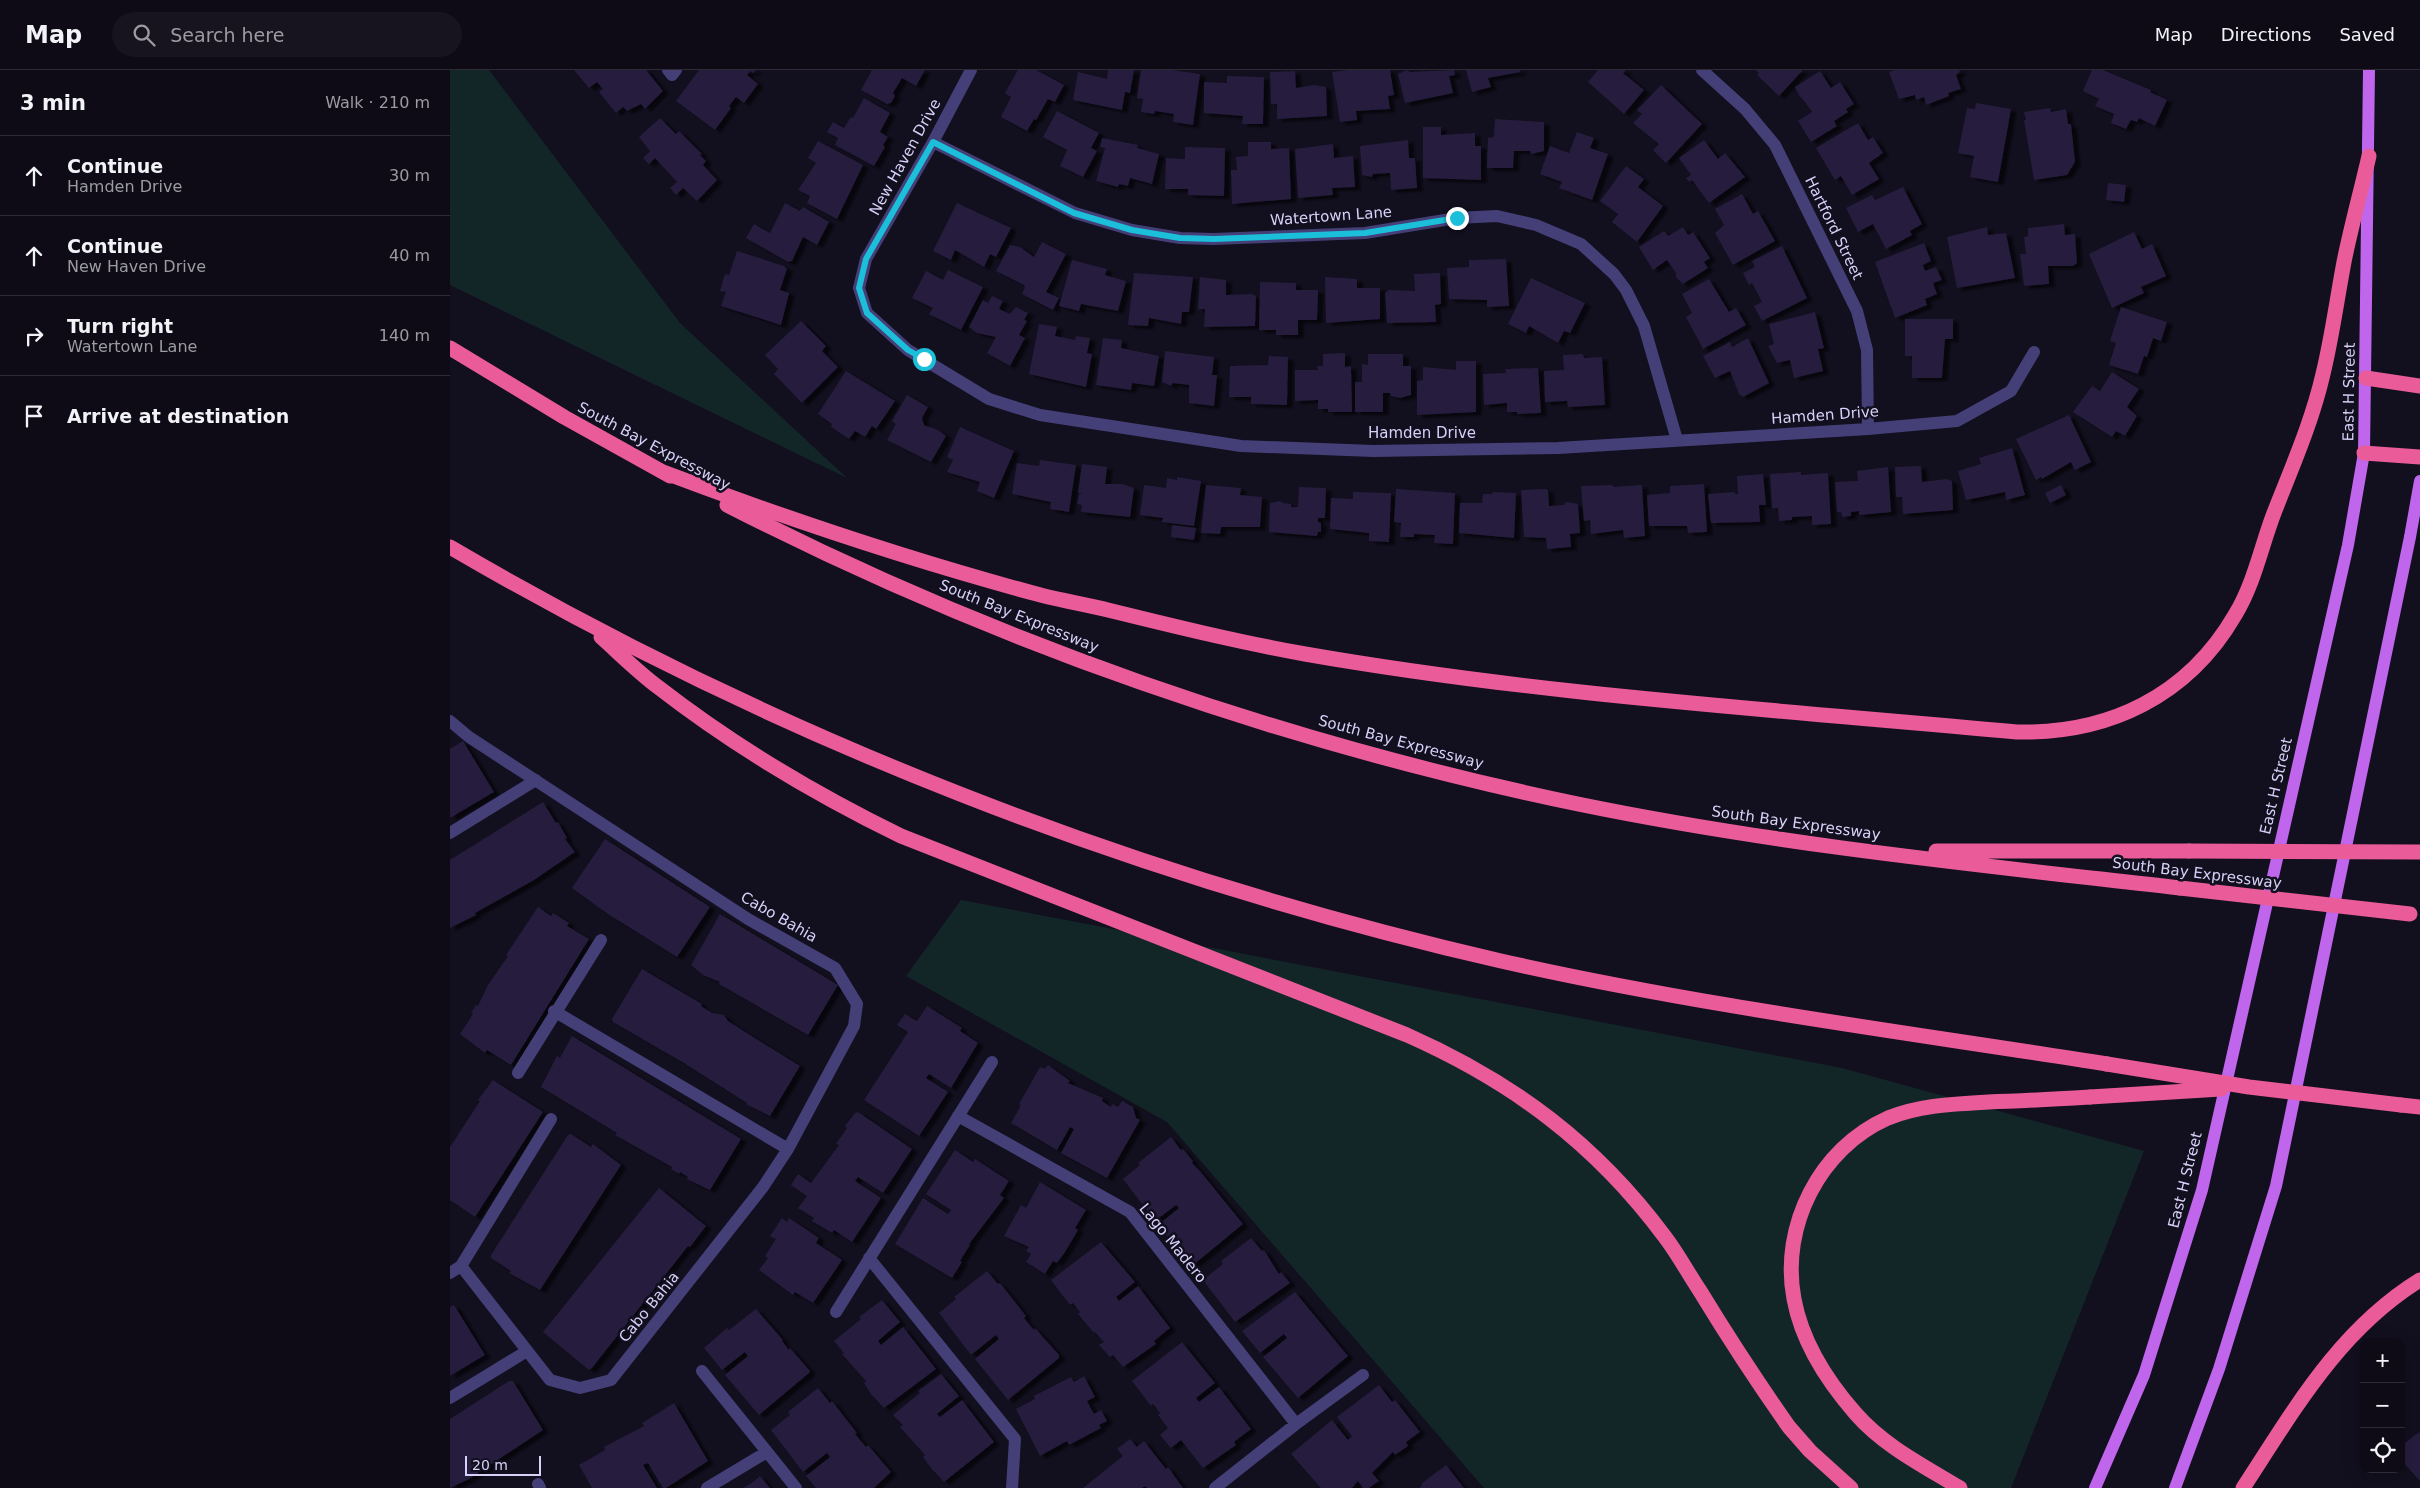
<!DOCTYPE html>
<html lang="en">
<head>
<meta charset="utf-8">
<style>
	:root { --surface:#0e0b16; --page:#17141f; --text:#f1f3f6; --muted:#9b9ba1; --line:#2e2b35 }
	body { margin:0; font-family:"DejaVu Sans",sans-serif; background:var(--page); color:var(--text) }
	.controls { position:absolute; right:15px; bottom:15px; display:grid; overflow:hidden; border-radius:10px; box-shadow:0 5px 20px #0002 }
	.controls button { width:45px; height:45px; display:grid; place-items:center; padding:0; border:0; border-bottom:1px solid var(--line); background:var(--surface); color:var(--text); font:25px sans-serif }
	.scale { position:absolute; left:15px; bottom:12px; width:76px; box-sizing:border-box; padding-left:5px; border:2px solid #d7d1f9; border-top:0; font-size:14px; line-height:18px; white-space:nowrap; color:#d7d1f9; -webkit-text-stroke:4px #120f1e; paint-order:stroke }
	.stop { position:absolute; width:15px; height:15px; margin:-11px; border:4px solid #1cbfda; border-radius:50%; background:#fff }
	.stop.end { background:#1cbfda; border-color:#fff; box-shadow:0 1px 5px #0008 }
	.list { margin:0; padding:0; list-style:none }
	h2 { display:flex; justify-content:space-between; align-items:center; height:65px; margin:0; padding:0 20px; font-size:21px }
	h2 small { font-size:16px; font-weight:400; color:var(--muted) }
	.list li { display:grid; grid-template-columns:32px 1fr auto; gap:15px; align-items:center; box-sizing:border-box; height:80px; padding:0 20px; border-top:1px solid var(--line) }
	.list b { display:block; font-size:19px; white-space:nowrap }
	.list p { margin:0; font-size:16px; white-space:nowrap; color:var(--muted) }
	.list em { font-size:16px; font-style:normal; color:var(--muted) }
	.icon { flex:none; width:28px; height:28px; fill:none; stroke:currentColor; stroke-width:2; stroke-linecap:round; stroke-linejoin:round }
	.map { position:relative; flex:none; width:1970px; height:1418px; overflow:hidden }
	header { display:flex; align-items:center; gap:30px; box-sizing:border-box; height:70px; padding:0 25px; background:var(--surface); border-bottom:1px solid var(--line) }
	header strong { font-size:24px }
	nav { display:flex; gap:28px; margin-inline-start:auto; font-size:18px }
	.search { width:350px; height:45px; background:var(--page); display:flex; align-items:center; gap:12px; box-sizing:border-box; padding:0 18px; border-radius:28px; color:var(--muted); font-size:19px }
	main { display:flex }
	aside { flex:1; background:var(--surface) }
	.map>svg:first-child { display:block }
</style>
</head>
<body>
<header>
<strong>Map</strong>
<div class="search"><svg class="icon" aria-label="search" viewBox="0 0 24 24"><circle cx="10" cy="10" r="6"/><path d="M15 15l6 6"/></svg>Search here</div>
<nav><a>Map</a><a>Directions</a><a>Saved</a></nav>
</header>
<main>
<aside>
<h2>3 min<small>Walk · 210 m</small></h2>
<ul class="list">
<li><svg class="icon" aria-label="ahead" viewBox="0 0 24 24"><path d="M12 20V5M6 11l6-6 6 6"/></svg><div><b>Continue</b><p>Hamden Drive</p></div><em>30 m</em></li>
<li><svg class="icon" aria-label="ahead" viewBox="0 0 24 24"><path d="M12 20V5M6 11l6-6 6 6"/></svg><div><b>Continue</b><p>New Haven Drive</p></div><em>40 m</em></li>
<li><svg class="icon" aria-label="right" viewBox="0 0 24 24"><path d="M7 20v-9h11M14 6l5 5-5 5"/></svg><div><b>Turn right</b><p>Watertown Lane</p></div><em>140 m</em></li>
<li><svg class="icon" aria-label="arrive" viewBox="0 0 24 24"><path d="M6 21V4h12l-3 4 3 4H6"/></svg><div><b>Arrive at destination</b></div></li>
</ul>
</aside>
<div class="map">
<svg width="1970" height="1418" viewBox="0 0 1970 1418">
	<defs>
		<filter id="shadow"><feDropShadow dx="5.5" dy="3" stdDeviation="1" flood-color="#0009"/></filter>
	</defs>
	<rect width="100%" height="100%" fill="#120f1e"/>
	<!-- green -->
	<path fill="#132627" d="M0,0H39L230,253L397,408L0,215Z
		M511,830L1392,998L1694,1081L1561,1418H1034L717,1052L456,906Z"/>
	<!-- building -->
	<path fill="#251d3c" filter="url(#shadow)" d="M124,0H196L213,21L195,39L191,34L177,41L173,37L166,43L149,22L153,19L147,12L139,18Z
		M249,0H306L303,3L300,1L297,5L308,14L294,33L286,27L279,36L281,38L265,60L226,31Z
		M422,0H475L466,16L452,8L443,23L445,26L441,33L437,34L411,20Z
		M568,0H586L614,15L605,32L598,29L586,50L584,49L577,61L551,47L561,27L555,23Z
		M658,0H684L680,23L675,22L672,40L623,30L628,2L657,9Z
		M691,0H722L750,4L743,55L723,52L724,44L705,41L704,44L691,42L693,29L687,28Z
		M898,0H940L944,25L938,26L940,39L906,41L907,50L890,52L882,2Z
		M957,0L960,2L1004,0L1005,5L999,6L1003,23L955,33L948,4Z
		M1016,0H1070V2L1038,8L1041,17L1022,22Z
		M1148,0H1176L1173,3L1194,20L1174,44L1138,12Z
		M1306,0H1352V1L1329,26L1307,5L1309,3Z
		M1444,0H1509L1510,2L1506,5L1511,19L1498,23L1499,26L1476,35L1474,27L1466,30L1465,25L1449,29L1439,2Z
		M1642,0H1653L1701,20L1700,22L1717,30L1705,56L1689,48L1687,52L1681,50L1676,59L1661,53L1664,44L1645,36L1649,29L1633,21Z
		M845,1L846,18L864,15L876,17L877,46L827,49V34H821L820,2Z
		M1370,1L1381,18L1390,12L1404,34L1396,39L1398,42L1384,51L1387,56L1361,72L1348,51L1362,42L1352,28L1350,27L1345,17Z
		M777,6L814,7L813,54H792L793,46L754,43V12L777,13Z
		M1211,15L1252,54L1216,93L1203,80L1209,74L1183,53L1192,44L1187,40Z
		M414,28L440,43L430,62L438,67L433,75L435,77L424,96L385,75L388,68L377,62L383,52L394,58L401,47L403,48Z
		M1526,33L1561,39L1548,112L1520,107L1524,86L1508,83L1517,38L1525,39Z
		M1600,38L1601,42L1616,39L1618,54H1621L1625,92L1617,105L1584,110L1574,50H1576L1574,42Z
		M607,41L649,63L641,78L647,81L633,107L610,96L617,80L593,67Z
		M210,48L226,64L229,61L252,84L250,85L256,91L253,95L267,110L247,131L233,118L226,125L220,118L227,112L205,88L199,94L193,88L200,81L189,67Z
		M1045,49L1094,52V81L1081,84L1080,81H1064L1063,98H1037L1038,68L1044,67Z
		M1408,53L1418,70L1423,67L1433,83L1419,93L1429,109L1402,125L1391,106L1385,110L1366,78Z
		M973,57H991V65L1025,63V76H1031V110L973,108Z
		M1127,62L1144,68L1140,78L1158,84L1142,130L1109,118L1112,112L1090,104L1100,76L1119,83Z
		M652,68L688,75L687,78L709,84L702,114L680,108L678,116L669,114L668,117L646,111L655,78L650,77Z
		M958,70L959,88H965L967,118L941,120L940,103L923,104L922,107L912,105L910,76Z
		M1254,70L1268,89L1275,83L1295,107L1259,133L1242,110L1239,112L1236,108L1241,105L1229,88Z
		M368,71L413,95L387,149L357,133L360,126L348,120L366,93L358,88Z
		M798,72H821V79L839,78L841,129L782,134L781,100H787L786,87L798,86Z
		M883,74L884,88L903,86L905,117L882,118L883,125L848,128L845,79Z
		M735,77L775,78L774,126L738,125V119H715L716,88L735,89Z
		M1176,96L1194,109L1188,117L1213,136L1187,172L1162,152L1168,144L1150,131Z
		M1658,113L1676,115L1674,132L1656,130Z
		M1453,117L1472,154L1460,161L1462,165L1436,179L1423,154L1408,162L1396,138L1422,125L1425,130Z
		M1292,124L1303,144L1308,141L1325,171L1283,195L1265,163L1274,155L1265,139Z
		M335,133L350,141L353,137L379,152L367,175L353,167L342,191L338,192L296,168L304,154L320,163Z
		M507,133L561,158L546,187L540,184L534,197L505,180L501,190L483,181Z
		M1614,154L1615,165L1625,164L1627,193L1623,196H1598L1599,214L1574,216L1570,184H1576L1574,167L1578,166V158Z
		M1233,157L1238,165L1243,162L1260,188L1254,192L1258,198L1233,214L1226,207V203L1217,190L1203,200L1189,177L1214,161L1218,166Z
		M1537,157L1538,165L1556,163L1565,208L1507,218L1497,167Z
		M1684,162L1692,179L1702,174L1716,206L1691,217L1694,223L1662,238L1639,184Z
		M592,172L616,184L596,222L609,228L603,240L572,224L575,217L574,215L546,201L560,175L570,177L584,187Z
		M1474,173L1481,191L1473,195L1475,201L1486,197L1492,210L1483,213L1487,224L1475,229L1477,235L1445,248L1425,192Z
		M1332,176L1357,228L1312,251L1304,236L1312,232L1302,213L1299,215L1293,203L1305,197L1302,191Z
		M287,181L334,196L337,199L330,220L339,223L331,255L271,236L276,222L270,221L275,204L279,205Z
		M1056,189L1059,236L1037,237V230L999,229L997,198L1019,197V190Z
		M622,190L657,199L655,205L676,211L668,241L631,234L629,241L609,236Z
		M498,200L533,217L511,260L479,244L483,238L462,228L476,201L493,210Z
		M684,203L743,207L739,242H732L731,254L699,248L698,256L678,255Z
		M990,203L991,234L985,235L986,252L937,253L935,223L939,220L965,221L964,204Z
		M750,207L776,210V225L801,224L806,226L805,256L754,257L755,239H748Z
		M875,207L907,209V218H930V249L876,253Z
		M1081,208L1135,233L1120,263L1114,261L1108,273L1079,256L1076,263L1058,254Z
		M1259,209L1279,242L1286,238L1296,255L1253,279L1236,247L1242,243L1232,224Z
		M810,212L846,213V220H868L867,250H848V265H826V260H809Z
		M542,226L553,231L549,239L560,244L566,237L578,243L574,250L577,251L569,265L575,268L560,296L537,283L546,267L527,263L519,257L533,230L538,233Z
		M1671,237L1717,252L1711,271L1703,268L1697,287L1694,286L1688,304L1659,295L1666,273L1660,271Z
		M1365,242L1374,278L1368,279L1373,301L1344,308L1340,290L1327,293L1318,276L1324,274L1319,254Z
		M1455,249H1503V269H1495L1492,308H1462V286H1455Z
		M351,251L376,276L372,281L388,297L352,333L324,304L328,299L315,285Z
		M589,254L607,257L605,266L625,270L626,266L640,268L637,283L642,284L636,317L579,304Z
		M653,268L672,270L671,278L709,286L704,316L682,313L681,320L646,315Z
		M1298,268L1319,313L1293,327L1289,324L1280,301L1265,308L1253,286L1280,272L1282,277Z
		M715,281L764,287L762,305H767L764,336L739,333V315L723,313L721,316L712,312Z
		M895,283V297L901,296L902,342H878V339H868V330L845,331V300H868L867,296H873V284Z
		M918,284H953V296H961V325L950,328L941,326L940,323H933V342H905V312H912V294L918,295Z
		M1133,284L1134,288L1152,287L1155,335L1118,337L1117,331L1095,332L1094,301L1114,300L1113,285Z
		M819,286L838,287L837,335L801,334V327H779L780,296L818,295Z
		M1006,291H1026V342L967,345V311L973,310V297L1006,300Z
		M1088,298L1091,343L1067,344V342H1057V333L1034,335L1033,304L1056,303L1055,299Z
		M396,301L445,331L426,359L422,356L415,367L405,361L399,369L381,357L382,354L368,344Z
		M1662,302L1689,319L1677,337L1687,346L1675,366L1666,361L1662,367L1623,342L1642,316L1650,321Z
		M457,325L478,337L472,348L474,355L488,360L496,366L481,392L437,370L446,354L442,351Z
		M1619,345L1641,392L1625,400L1621,392L1592,409L1591,407L1586,410L1566,369Z
		M510,357L564,381L544,428L527,421L530,412L497,402L503,390L497,387Z
		M1562,378L1575,425L1556,430L1555,422L1516,430L1508,401L1531,394L1529,388Z
		M590,390L626,395L619,442L600,439L601,432L562,424L567,393L589,396Z
		M632,394L657,397L655,414H673L684,418L680,447L631,442L632,435L627,434L629,424H633L628,423Z
		M1471,396L1472,412L1497,409L1502,411L1503,440L1453,444L1452,427H1446L1445,397Z
		M1438,397L1441,442L1409,445V441L1401,442V446L1392,447L1391,442H1387L1385,412L1408,411L1407,401Z
		M1351,402V405L1378,403L1381,454L1362,455V446L1342,447V450L1329,451L1328,438H1322L1320,404Z
		M1313,404L1316,435H1309L1310,452L1261,453L1258,424L1285,422V424H1288L1287,406Z
		M727,407L751,411L744,456L712,452L713,448L690,445L694,415L716,418L717,408L727,410Z
		M1254,414L1257,462L1238,463L1237,456H1199L1197,425L1220,423V416Z
		M756,415L791,418L790,425L812,427L810,457H771L770,464L751,463Z
		M1163,415V417L1192,415L1195,466L1174,468L1173,460L1141,464L1140,450L1134,451L1131,416Z
		M1611,415L1616,425L1600,433L1595,423Z
		M849,417L876,418L875,448H868V452L871,453V462H868L867,466L819,462L820,433L830,431L833,433L841,434V437H848Z
		M946,419L1005,423L1003,474L984,473L985,465L964,464V467H950L951,453L944,452Z
		M1095,419L1098,420L1099,436L1114,435L1116,432L1128,434L1130,463L1120,464L1121,477L1097,479L1096,468L1074,467L1071,420Z
		M903,422L941,423L939,472L919,471V463L880,459L881,428L903,429Z
		M1043,422L1066,423L1064,468L1009,463L1010,433H1032L1033,424H1042Z
		M722,455L746,458L744,470L721,467Z
		M13,671L44,722L0,748V679Z
		M93,732L106,753L108,752L117,768L115,769L125,782L84,810L25,843L26,845L0,858V790Z
		M155,769L260,837L227,887L158,844L122,818Z
		M88,837L101,846L103,843L119,853L117,856L139,869L61,995L37,980L35,983L10,964L23,944L21,943L26,935L28,936L38,915L58,886L56,885Z
		M270,844L388,915L358,965L269,914L270,912L253,905L241,895Z
		M192,899L252,934L251,936L262,943L274,945L278,951L303,967L350,996L320,1046L296,1034L297,1033L234,993L163,952L162,949Z
		M477,936L512,958L510,961L528,973L501,1018L479,1004L476,1008L498,1022L469,1066L414,1030L458,962L447,955L455,944L467,951Z
		M122,966L291,1069L260,1120L237,1109L238,1107L230,1102L229,1104L221,1099L222,1097L165,1065L167,1063L91,1017L107,986L110,988Z
		M598,995L620,1011L618,1013L653,1028L652,1031L661,1037L662,1034L668,1037L672,1031L683,1037L686,1048L690,1050L657,1108L611,1083L624,1059L620,1057L607,1080L561,1053L571,1035L569,1034L590,997L595,999Z
		M43,1010L93,1042L25,1147L0,1130V1077L30,1031L28,1030Z
		M408,1042L462,1079L433,1123L408,1107L405,1111L431,1128L402,1172L384,1160L382,1163L362,1151L364,1148L348,1138L357,1126L341,1115L348,1104L361,1113L389,1075L386,1074L397,1058L395,1056L405,1043Z
		M121,1064L141,1077L143,1074L171,1095L90,1220L59,1203L61,1201L41,1188V1185L118,1065Z
		M721,1067L731,1080L733,1079L743,1091L742,1093L750,1101L793,1154L742,1196L708,1155L729,1138L726,1135L705,1151L673,1109L690,1095L688,1093Z
		M505,1080L523,1092L525,1089L559,1111L550,1125L554,1128L519,1174L520,1175L510,1191L512,1192L502,1208L445,1174L473,1128L498,1144L501,1140L476,1124Z
		M590,1112L636,1140L625,1158L628,1160L615,1182L607,1193L603,1191L595,1204L576,1192L581,1184L576,1181L579,1177L554,1166L571,1135L576,1138Z
		M209,1118L256,1156L240,1177L238,1176L142,1298L139,1300L93,1262Z
		M332,1148L337,1152L339,1148L369,1168L366,1173L392,1190L363,1233L345,1222L343,1225L309,1200L318,1188L315,1186L326,1169L320,1166Z
		M801,1168L812,1181L814,1180L829,1204L831,1202L840,1213L785,1252L753,1210L773,1194L771,1191Z
		M651,1172L685,1212L666,1227L669,1231L688,1216L720,1258L704,1271L706,1274L673,1297L663,1285L660,1287L649,1275L654,1272L645,1262L644,1263L628,1244L630,1242L623,1233L620,1235L601,1210Z
		M537,1201L548,1214L550,1213L576,1246L574,1248L584,1260L585,1258L609,1285V1288L558,1330L525,1289L549,1269L546,1265L521,1285L489,1243L506,1229L504,1227Z
		M845,1222L898,1286L848,1328L813,1287L837,1268L834,1264L810,1283L792,1261Z
		M432,1230L450,1252L428,1271L431,1275L453,1257L486,1299L434,1338L421,1324L414,1313L416,1311L392,1284L394,1283L384,1271L411,1249L409,1247Z
		M4,1235L35,1285L0,1306V1237Z
		M306,1239L333,1270L332,1271L339,1280L340,1278L360,1301L359,1303L309,1345L275,1305L298,1286L295,1282L272,1300L254,1278L277,1258L279,1260Z
		M732,1272L765,1313L746,1328L749,1332L769,1317L801,1359L784,1372L786,1375L753,1398L731,1370L721,1378L710,1365L718,1358L708,1345L710,1343L703,1334L701,1336L682,1311Z
		M491,1304L509,1326L487,1344L490,1347L512,1330L544,1372L494,1412L481,1398L473,1387L475,1385L450,1357L453,1355L443,1345L470,1323L468,1321Z
		M634,1306L645,1327L637,1331L644,1344L651,1340L657,1351L649,1355L651,1358L619,1375L617,1371L590,1386L566,1339L585,1329L584,1326L621,1307L624,1312Z
		M59,1311H63L93,1360L19,1409L0,1418V1349Z
		M929,1315L942,1332L945,1330L970,1362L956,1372L958,1376L945,1385L943,1382L922,1403L929,1411L919,1418H913L908,1411L902,1418H871L841,1384L882,1350L898,1370L902,1366L887,1347Z
		M368,1318L380,1333L382,1331L407,1363L405,1364L416,1377L418,1375L441,1402L424,1418H366L356,1406L380,1387L377,1383L353,1402L321,1360L340,1345L338,1342Z
		M224,1333L258,1391L216,1418H213L198,1393L193,1395L207,1418H142L129,1395L155,1380L154,1377L194,1356L192,1353Z
		M1969,1362L1970,1364V1411L1951,1390V1376Z
		M680,1369L687,1377L694,1371L716,1399L718,1397L733,1418H697L695,1416L692,1418H633L673,1386L667,1379Z
		M996,1395L1014,1418H969L972,1416L971,1414Z
		M310,1406L320,1418H293L303,1412Z"/>
	<g fill="none" stroke-linecap="round" stroke-linejoin="round">
		<!-- minor -->
		<path stroke="#443f77" stroke-width="12" d="M218,0L222,5L226,0
			M521,0L483,72L416,189L409,218L417,243L458,280L539,329L590,345L791,376L923,381L1108,378L1418,359L1507,351L1561,321L1584,282
			M1252,0L1295,39L1325,75L1407,241L1417,280L1418,359
			M483,72L625,143L682,160L730,168L763,169L915,163L1007,148L1047,146L1086,155L1131,174L1164,204L1176,220L1194,256L1227,370
			M0,651L19,667L298,849L385,898L407,934L404,956L338,1079L313,1117L161,1310L130,1318L100,1310L11,1196
			M0,763L86,710
			M104,941L338,1079
			M68,1003L151,870
			M508,1046L680,1142L846,1354L913,1305
			M419,1188L565,1369L562,1418
			M0,1203L11,1196L101,1049
			M386,1242L542,992
			M252,1301L346,1418
			M0,1328L77,1281
			M88,1414L90,1418
			M257,1418L317,1382
			M765,1418L846,1354"/>
		<!-- major -->
		<path stroke="#bf66ec" stroke-width="12" d="M1645,1418L1694,1305L1752,1120L1898,475L1914,383L1919,0
			M1725,1418L1769,1299L1826,1116L1960,467L1970,411"/>
		<!-- highway -->
		<path stroke="#ea5b99" stroke-width="15" d="M0,278L114,347L220,406
			M1916,308L1970,316
			M1914,383L1970,387
			M213,402C335,448 457,489 583,523C608,530 633,534 658,540C723,556 788,572 855,584C1090,625 1330,640 1567,662C1659,664 1738,626 1785,545C1804,514 1811,477 1824,443C1842,397 1862,352 1873,304C1882,267 1887,229 1894,192C1901,157 1911,121 1919,86
			M277,435C544,572 834,673 1128,734C1327,775 1529,795 1730,818
			M0,477C326,668 682,806 1051,891C1250,936 1455,962 1657,994
			M151,567C170,584 188,602 208,617C284,676 365,724 451,766L957,965C1063,1012 1146,1074 1215,1167C1228,1184 1238,1203 1250,1221C1278,1267 1308,1313 1339,1357L1360,1381L1401,1418
			M1486,781H1739
			M1951,1035L1970,1037
			M1510,1418C1474,1396 1434,1376 1406,1344C1377,1311 1352,1272 1344,1229C1330,1156 1370,1078 1438,1048C1470,1035 1504,1034 1538,1032C1572,1031 1606,1029 1640,1027
			M1793,1418C1844,1340 1889,1260 1970,1210"/>
		<!-- highway-bridge -->
		<path stroke="#ea5b99" stroke-width="15" d="M1739,781L1970,782
			M1730,818L1960,844
			M1657,994L1799,1017L1951,1035
			M1640,1027L1771,1019"/>
	</g>
	<g fill="none" stroke-linecap="round" stroke-linejoin="round">
		<!-- route -->
		<path stroke="#1cbfda" stroke-width="6" d="M474,289L458,280L417,243L409,218L416,189L483,72L624,143L682,160L730,168L764,169L915,163L1007,148"/>
	</g>
	<g text-anchor="middle" stroke-width="5" stroke-linejoin="round" paint-order="stroke">
		<!-- street labels -->
		<g font-size="15" fill="#d7d1f9" stroke="#120f1e">
			<text transform="translate(455 87) rotate(-61)" y="5">New Haven Drive</text>
			<text transform="translate(881 146) rotate(-4)" y="5">Watertown Lane</text>
			<text transform="translate(1384 158) rotate(64)" y="5">Hartford Street</text>
			<text transform="translate(1899 322) rotate(-89)" y="5">East H Street</text>
			<text transform="translate(1375 345) rotate(-4)" y="5">Hamden Drive</text>
			<text x="972" y="368">Hamden Drive</text>
			<text transform="translate(204 376) rotate(28)" y="5">South Bay Expressway</text>
			<text transform="translate(569 546) rotate(22)" y="5">South Bay Expressway</text>
			<text transform="translate(951 672) rotate(15)" y="5">South Bay Expressway</text>
			<text transform="translate(1826 716) rotate(-77)" y="5">East H Street</text>
			<text transform="translate(1346 753) rotate(8)" y="5">South Bay Expressway</text>
			<text transform="translate(1747 803) rotate(7)" y="5">South Bay Expressway</text>
			<text transform="translate(329 847) rotate(30)" y="5">Cabo Bahia</text>
			<text transform="translate(1735 1110) rotate(-76)" y="5">East H Street</text>
			<text transform="translate(723 1173) rotate(51)" y="5">Lago Madero</text>
			<text transform="translate(199 1237) rotate(-51)" y="5">Cabo Bahia</text>
		</g>
	</g>
</svg>
<div class="controls">
<button>+</button>
<button>−</button>
<button><svg class="icon" aria-label="locate" viewBox="0 0 24 24"><circle cx="12" cy="12" r="6"/><path d="M12 2v4M12 18v4M2 12h4M18 12h4"/></svg></button>
</div>
<div class="scale">20 m</div>
<div class="stop" style="left:474px;top:289px"></div>
<div class="stop end" style="left:1007px;top:148px"></div>
</div>
</main>
</body>
</html>
